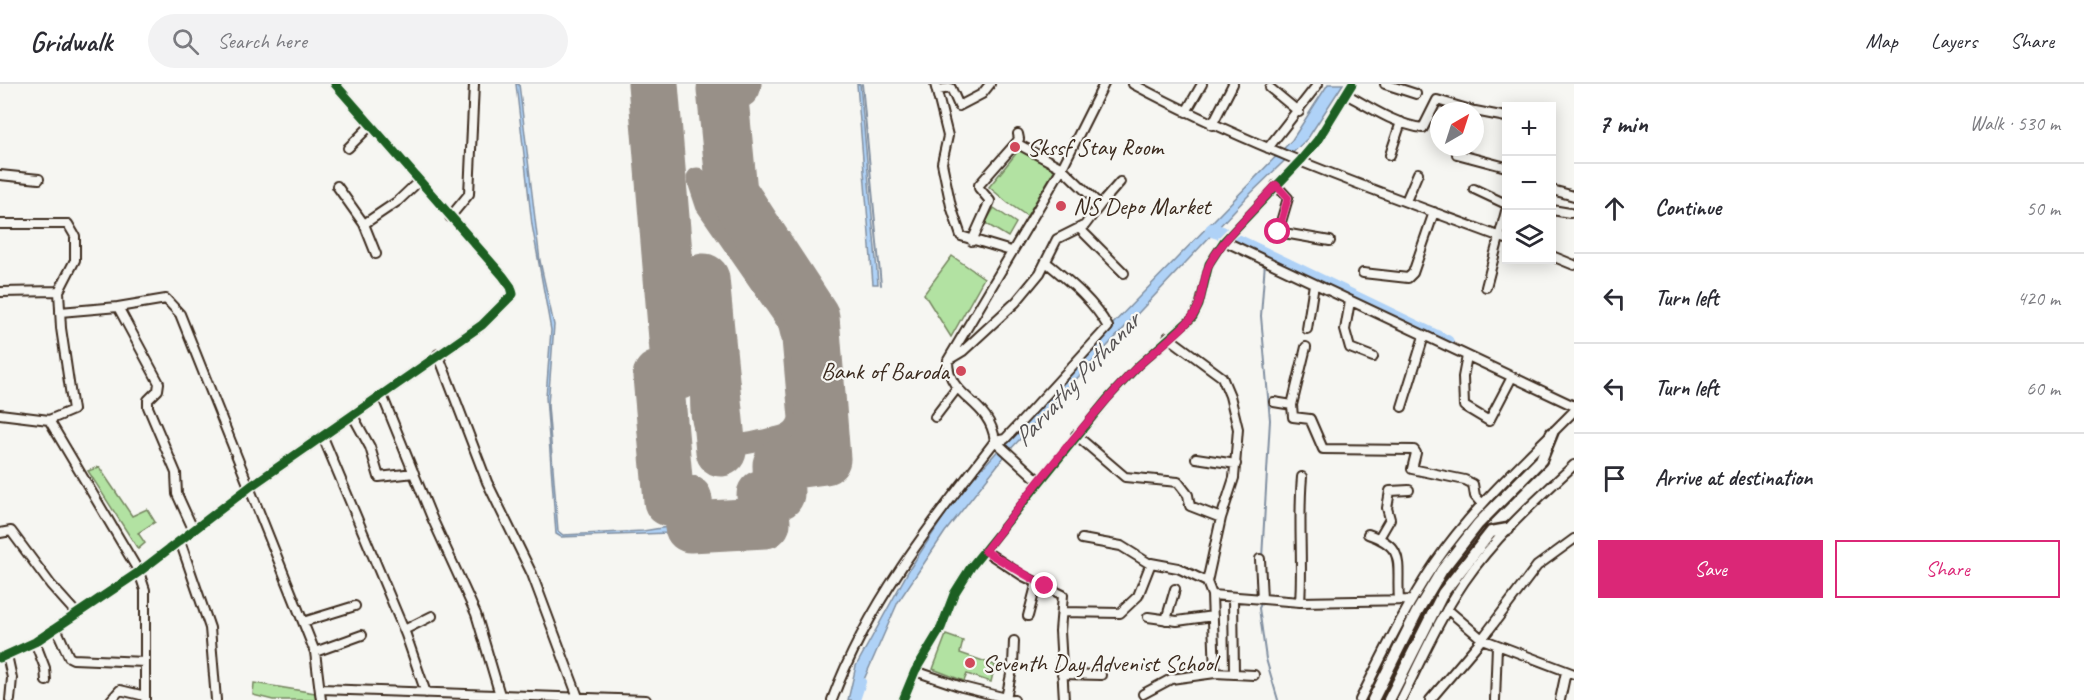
<!DOCTYPE html>
<html lang="en">
<head>
<meta charset="utf-8">
<style>
	:root { --surface:#fff; --page:#f2f2f3; --text:#2b2b33; --muted:#7c7c81; --line:#e1e1e2; --accent:#db2777 }
	body { margin:0; font-family:Caveat,sans-serif; background:var(--page); color:var(--text) }
	.controls { position:absolute; right:18px; top:18px; display:grid; overflow:hidden; border-radius:0px; box-shadow:0 3px 15px #0003 }
	.controls button { width:54px; height:54px; display:grid; place-items:center; padding:0; border:0; border-bottom:2px solid var(--line); background:var(--surface); color:var(--text); font:30px sans-serif }
	.compass { position:absolute; left:1430px; top:18px; width:54px; height:54px; border-radius:50%; background:var(--surface); box-shadow:0 3px 15px #0003; rotate:39deg }
	.stop { position:absolute; width:18px; height:18px; margin:-14px; border:4px solid #db2777; border-radius:50%; background:#fff }
	.stop.end { background:#db2777; border-color:#fff; box-shadow:0 2px 6px #0008 }
	.list { margin:0; padding:0; list-style:none }
	h2 { display:flex; justify-content:space-between; align-items:center; height:78px; margin:0; padding:0 24px; font-size:26px }
	h2 small { font-size:20px; font-weight:400; color:var(--muted) }
	.list li { display:grid; grid-template-columns:39px 1fr auto; gap:18px; align-items:center; box-sizing:border-box; height:90px; padding:0 24px; border-top:2px solid var(--line) }
	.list b { display:block; font-size:22px; white-space:nowrap }
	.list em { font-size:20px; font-style:normal; color:var(--muted) }
	.actions { display:flex; gap:12px; padding:18px 24px }
	.actions a { flex:1; padding:14px 0; border:2px solid var(--accent); border-radius:0px; text-align:center; font-size:21px; color:var(--accent) }
	.actions .main { background:var(--accent); color:#fff }
	.icon { flex:none; width:33px; height:33px; fill:none; stroke:currentColor; stroke-width:2; stroke-linecap:round; stroke-linejoin:round }
	.map { position:relative; flex:none; width:1574px; height:616px; overflow:hidden }
	header { display:flex; align-items:center; gap:36px; box-sizing:border-box; height:84px; padding:0 30px; background:var(--surface); border-bottom:2px solid var(--line) }
	header strong { font-size:28px }
	nav { display:flex; gap:33px; margin-inline-start:auto; font-size:21px }
	.search { width:420px; height:54px; background:var(--page); display:flex; align-items:center; gap:15px; box-sizing:border-box; padding:0 21px; border-radius:33px; color:var(--muted); font-size:22px }
	main { display:flex }
	aside { flex:1; background:var(--surface) }
	.map>svg:first-child { display:block }
</style>
</head>
<body>
<header>
<strong>Gridwalk</strong>
<div class="search"><svg class="icon" aria-label="search" viewBox="0 0 24 24"><circle cx="10" cy="10" r="6"/><path d="M15 15l6 6"/></svg>Search here</div>
<nav><a>Map</a><a>Layers</a><a>Share</a></nav>
</header>
<main>
<div class="map">
<svg width="1574" height="616" viewBox="0 0 1574 616">
	<rect width="100%" height="100%" fill="#f6f6f2"/>
	<filter id="ink" filterUnits="userSpaceOnUse"><feTurbulence type="fractalNoise" baseFrequency=".0167" numOctaves="2"/><feDisplacementMap in="SourceGraphic" scale="12" xChannelSelector="R" yChannelSelector="G"/><feConvolveMatrix kernelMatrix="1 2 1 2 8 2 1 2 1" color-interpolation-filters="sRGB"/></filter>
	<g filter="url(#ink)">
		<!-- green -->
		<path fill="#b2e2a2" stroke="#768660" stroke-width="1.5" d="M1023,61L1058,80L1027,132L1008,119L989,103Z
			M994,124L1016,139L1008,153L985,139Z
			M952,172L984,194L951,253L924,210Z
			M99,383L132,432L147,425L155,438L138,449L145,459L138,465L88,387Z
			M946,551L963,557L960,569L995,581L991,598L967,590L964,597L933,585Z
			M254,599L315,609L316,616H273L253,611Z"/>
		<!-- water -->
		<path fill="#afd2f7" stroke="#818fa0" stroke-width="1.5" d="M516,0H519L540,177L554,241L548,321L558,447L563,451L643,447L668,443V449L561,453L556,450L546,313L551,246L532,141Z
			M857,0H860L877,187L878,200H873Z
			M1328,0H1343L1308,54L1247,113L1007,369L945,448L898,518L855,616H848L856,582L909,486L957,412L1103,250L1292,56Z"/>
		<g fill="none" stroke-linecap="round" stroke-linejoin="round">
			<!-- stream -->
			<path stroke="#818fa0" stroke-width="2" d="M862,0L881,201
				M1264,169L1265,172
				M1262,474L1270,336L1261,232L1265,178
				M1261,520L1259,524L1266,575L1278,616"/>
			<!-- canal -->
			<path stroke="#afd2f7" stroke-width="8" d="M856,616L862,598"/>
			<!-- river -->
			<path stroke="#afd2f7" stroke-width="14" d="M1212,146L1222,149
				M1231,154L1447,258"/>
			<!-- taxiway -->
			<path stroke="#989088" stroke-width="21" d="M697,94L706,121L788,239L792,255L799,334C797,350 781,353 768,355C754,358 731,365 717,359C685,345 710,266 710,240"/>
			<!-- runway -->
			<path stroke="#989088" stroke-width="51" d="M653,0L677,291L658,292L669,417L687,416L690,443L765,439L762,411L779,410L778,381L825,375L814,233L732,108L722,5L736,0
				M704,195L721,367"/>
			<defs>
				<path id="minor" d="M935,0L948,52L942,79L951,122L961,152L1011,167
					M1133,0C1252,64 1380,108 1506,155
					M1385,0L1416,10
					M1270,4L1299,28
					M937,6L951,4L959,22L982,10L990,0
					M1346,10C1369,23 1396,41 1423,44L1437,16L1474,27
					M1475,27L1506,33
					M1186,28L1202,0
					M1212,41L1233,0
					M1016,59L1019,55L1018,50
					M348,64L371,41
					M1268,64L1318,0
					M1457,70L1506,83
					M1390,71L1401,38
					M0,91L39,95
					M1276,101L1288,114L1278,148L1330,157
					M337,102L364,140
					M1474,105L1506,120
					M1552,106L1574,112
					M1406,117L1418,89
					M1100,121L1120,98
					M1552,126L1570,129
					M450,133L469,110L474,0
					M0,140H68L75,152V176L59,207L61,244L73,326L49,336L0,330
					M1079,144L1124,189
					M1224,157L1574,322
					M376,170L364,140L398,117L419,97
					M1552,172L1574,181
					M1363,189L1408,194L1413,189L1434,128
					M1486,203L1506,127
					M0,208L59,207
					M1350,217L1345,246L1350,264L1373,273
					M60,228L118,223
					M1307,245L1314,200
					M1168,253L1222,293L1230,312L1238,345L1234,394L1221,434L1207,498L1212,511L1215,589
					M438,270L487,398L532,490L578,613
					M1467,272L1463,293L1464,322L1489,337L1512,293
					M948,276L963,267L1016,218L1040,189L1057,155L1085,141L1100,121L1062,84L1016,59L979,101V104L990,117L972,157
					M382,311L432,434L476,530L500,611
					M1274,318L1292,321L1293,333L1310,335L1323,365L1414,366L1416,369L1412,385L1465,396L1473,400L1475,412L1482,420
					M1292,321L1306,263
					M1402,323L1424,252
					M353,332L370,363L379,393L414,389
					M935,333L957,304
					M49,336L139,488L145,506V616
					M1076,351L1125,393L1178,398L1188,411L1190,422L1221,434
					M323,353L406,551L426,609
					M995,357L1005,355L1021,338L1108,243C1093,216 1070,198 1046,178
					M995,357L1039,397
					M1196,374L1236,380
					M193,445L177,410L176,389L148,323V316L158,306L159,299L118,223L166,215L180,230L315,568L321,616
					M0,449L11,447L51,501L77,530
					M1368,450C1408,464 1396,480 1399,516
					M1379,454L1390,435L1387,424L1390,407L1409,406
					M1082,455L1121,462L1150,480
					M180,457L210,544L216,616
					M985,467L1023,492L1063,511L1060,547L1064,616
					M1260,475L1262,515
					M1212,511L1300,518L1412,516
					M1233,513L1234,589
					M1300,518C1303,476 1298,435 1302,393
					M1447,525L1482,555L1574,590
					M1063,528L1120,529L1138,512L1151,479L1178,484L1207,498
					M1028,532L1037,498
					M1148,533L1177,537L1213,532
					M1166,536L1175,505
					M303,538L355,522
					M56,544L69,573L73,575L145,578
					M404,546L432,532
					M35,558L45,584L46,597
					M315,568L362,551
					M7,571L12,594L10,616
					M0,574L35,558L139,488L251,402L482,241L513,210L511,203L503,192L335,0
					M915,587L962,603L1014,616
					M1062,590L1101,591
					M321,605L646,616
					M1143,610L1171,595L1215,589L1254,591
					M1006,614L1013,581L1014,557
					M111,616L120,606L145,612
					M832,616C868,519 932,438 995,357C990,315 947,315 948,276L1062,84L1104,0
					M903,616L915,587L941,544L954,510L971,483L1107,315L1139,281L1193,233L1199,221L1209,180L1224,157L1301,76L1317,57L1352,0
					M1360,616C1383,570 1406,522 1435,479C1474,422 1526,376 1574,327
					M1401,616C1421,576 1439,535 1464,498C1494,454 1535,417 1574,381
					M1430,616L1482,555L1537,482L1574,455
					M1495,616L1497,561
					M1560,616L1566,588"/>
				<path id="highway" d="M1373,616L1417,528L1442,486L1478,440L1541,376L1552,349
					M1389,616L1443,509L1491,448L1508,445"/>
			</defs>
			<!-- minor casing -->
			<use href="#minor" stroke="#3b2a1e" stroke-width="12"/>
			<!-- highway casing -->
			<use href="#highway" stroke="#3b2a1e" stroke-width="15"/>
			<!-- minor -->
			<use href="#minor" stroke="#f6f6f2" stroke-width="8"/>
			<!-- highway -->
			<use href="#highway" stroke="#f6f6f2" stroke-width="10"/>
			<defs>
				<path id="cycleway" d="M0,574L35,558L139,488L251,402L482,241L513,210L511,203L503,192L335,0
					M903,616L915,587L941,544L954,510L971,483L1107,315L1139,281L1193,233L1199,221L1209,180L1224,157L1301,76L1317,57L1352,0"/>
			</defs>
			<!-- cycleway casing -->
			<use href="#cycleway" stroke="#f6f6f2" stroke-width="13"/>
			<!-- cycleway -->
			<use href="#cycleway" stroke="#1b5e20" stroke-width="9"/>
		</g>
	</g>
	<g fill="none" stroke-linecap="round" stroke-linejoin="round" filter="url(#ink)">
		<!-- route -->
		<path stroke="#db2777" stroke-width="8" d="M1045,502L985,467C1031,406 1079,345 1132,288C1150,269 1176,253 1192,233C1205,217 1201,194 1211,177C1228,149 1254,126 1276,101L1288,114L1278,148"/>
	</g>
	<!-- markers -->
	<g fill="#d1495b" stroke="#f6f6f2" stroke-width="2">
		<circle cx="1015" cy="63" r="6"/>
		<circle cx="1061" cy="122" r="6"/>
		<circle cx="961" cy="287" r="6"/>
		<circle cx="970" cy="579" r="6"/>
	</g>
	<g text-anchor="middle" stroke-width="4.5" stroke-linejoin="round" paint-order="stroke">
		<!-- poi labels -->
		<g font-size="24" fill="#3b2a1e" stroke="#f6f6f2" text-anchor="start">
			<text x="1027" y="71">Skssf Stay Room</text>
			<text x="1073" y="130">NS Depo Market</text>
			<text x="949" y="295" text-anchor="end">Bank of Baroda</text>
			<text x="982" y="587">Seventh Day Advenist School</text>
		</g>
		<!-- water labels -->
		<g font-size="26" font-style="italic" fill="#585454" stroke="#f6f6f2">
			<text transform="translate(1076 295) rotate(-47)" y="9">Parvathy Puthanar</text>
		</g>
	</g>
</svg>
<div class="controls">
<button>+</button>
<button>−</button>
<button><svg class="icon" aria-label="layers" viewBox="0 0 24 24"><path d="M12 4l9 5-9 5-9-5zM3 14l9 5 9-5"/></svg></button>
</div>
<svg class="compass" viewBox="-18 -18 36 36"><path d="M0-13l5 13h-10z" fill="#e53935"/><path d="M0 13l5-13h-10z" fill="#7c7c81"/></svg>
<div class="stop" style="left:1278px;top:148px"></div>
<div class="stop end" style="left:1045px;top:502px"></div>
</div>
<aside>
<h2>7 min<small>Walk · 530 m</small></h2>
<ul class="list">
<li><svg class="icon" aria-label="ahead" viewBox="0 0 24 24"><path d="M12 20V5M6 11l6-6 6 6"/></svg><div><b>Continue</b></div><em>50 m</em></li>
<li><svg class="icon" aria-label="left" viewBox="0 0 24 24"><path d="M17 20v-9H6M10 6l-5 5 5 5"/></svg><div><b>Turn left</b></div><em>420 m</em></li>
<li><svg class="icon" aria-label="left" viewBox="0 0 24 24"><path d="M17 20v-9H6M10 6l-5 5 5 5"/></svg><div><b>Turn left</b></div><em>60 m</em></li>
<li><svg class="icon" aria-label="arrive" viewBox="0 0 24 24"><path d="M6 21V4h12l-3 4 3 4H6"/></svg><div><b>Arrive at destination</b></div></li>
</ul>
<div class="actions"><a class="main">Save</a><a>Share</a></div>
</aside>
</main>
</body>
</html>
